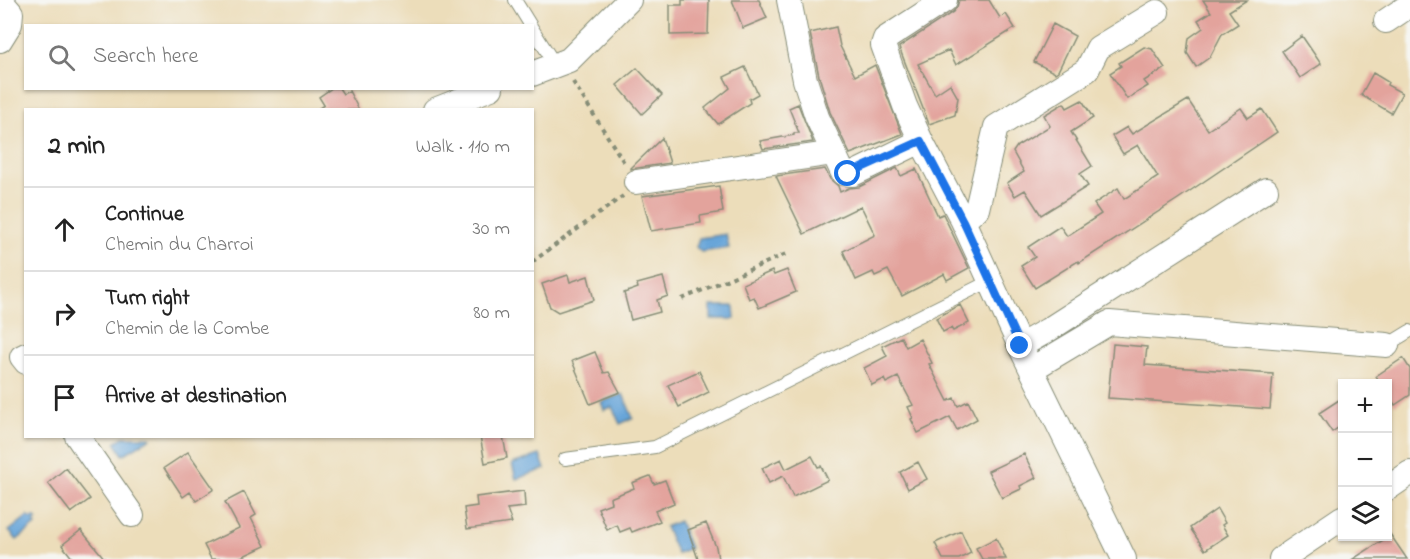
<!DOCTYPE html>
<html lang="en">
<head>
<meta charset="utf-8">
<style>
	:root { --surface:#fff; --page:#f6f6f6; --text:#222; --muted:#767676; --line:#e0e0e0 }
	body { margin:0; font-family:"Indie Flower",sans-serif; background:var(--page); color:var(--text) }
	.controls { position:absolute; right:18px; bottom:18px; display:grid; overflow:hidden; border-radius:0px; box-shadow:0 2px 4px #0004 }
	.controls button { width:54px; height:54px; display:grid; place-items:center; padding:0; border:0; border-bottom:2px solid var(--line); background:var(--surface); color:var(--text); font:30px sans-serif }
	.stop { position:absolute; width:18px; height:18px; margin:-14px; border:4px solid #1a73e8; border-radius:50%; background:#fff }
	.stop.end { background:#1a73e8; border-color:#fff; box-shadow:0 2px 6px #0008 }
	.list { margin:0; padding:0; list-style:none }
	h2 { display:flex; justify-content:space-between; align-items:center; height:78px; margin:0; padding:0 24px; font-size:26px }
	h2 small { font-size:20px; font-weight:400; color:var(--muted) }
	.list li { display:grid; grid-template-columns:39px 1fr auto; gap:18px; align-items:center; box-sizing:border-box; height:84px; padding:0 24px; border-top:2px solid var(--line) }
	.list b { display:block; font-size:22px; white-space:nowrap }
	.list p { margin:0; font-size:20px; white-space:nowrap; color:var(--muted) }
	.list em { font-size:20px; font-style:normal; color:var(--muted) }
	.icon { flex:none; width:33px; height:33px; fill:none; stroke:currentColor; stroke-width:2; stroke-linecap:round; stroke-linejoin:round }
	.map { position:relative; flex:none; width:1410px; height:559px; overflow:hidden }
	.search { position:absolute; background:var(--surface); box-shadow:0 2px 4px #0004; left:24px; top:24px; width:510px; height:66px; display:flex; align-items:center; gap:15px; box-sizing:border-box; padding:0 21px; border-radius:0px; color:var(--muted); font-size:22px }
	.panel { position:absolute; background:var(--surface); box-shadow:0 2px 4px #0004; left:24px; top:108px; width:510px; height:330px; border-radius:0px }
	.map>svg:first-child { display:block }
</style>
</head>
<body>
<div class="map">
<svg width="1410" height="559" viewBox="0 0 1410 559">
	<rect width="100%" height="100%" fill="#f6f6f2"/>
	<filter id="ink" filterUnits="userSpaceOnUse"><feTurbulence type="fractalNoise" baseFrequency=".0167" numOctaves="2"/><feDisplacementMap in="SourceGraphic" scale="12" xChannelSelector="R" yChannelSelector="G"/><feConvolveMatrix kernelMatrix="1 2 1 2 8 2 1 2 1" color-interpolation-filters="sRGB"/></filter>
	<filter id="wash" filterUnits="userSpaceOnUse"><feTurbulence type="fractalNoise" baseFrequency=".008" numOctaves="4" result="noise"/><feDisplacementMap in="SourceGraphic" scale="24" xChannelSelector="R" yChannelSelector="G"/><feGaussianBlur stdDeviation="1.35" result="paint"/><feColorMatrix in="noise" values="0 0 0 0 0 0 0 0 0 0 0 0 0 0 0 0 0 1.4 0 .05"/><feComposite in="paint" operator="in"/></filter>
	<g filter="url(#wash)">
		<rect width="100%" height="100%" fill="#ecddba"/>
		<!-- water -->
		<path fill="#68a5d9" stroke="#447186" stroke-width="1.5" d="M726,234L729,248L701,252L696,247L699,238Z
			M711,306H734L735,319H711Z
			M623,394L633,418L620,424L612,407L604,410L601,402Z
			M123,437H150L151,438L123,455L115,442Z
			M540,455L545,469L516,479L512,464Z
			M28,516L31,519L34,517L37,520L34,522L36,525L17,540L9,531Z
			M679,521L690,548L677,554L665,527Z"/>
		<g id="blocks">
			<!-- building -->
			<path fill="#e3a39c" d="M682,0H709L708,34L670,35V5H682Z
				M732,0H759L767,18L743,28Z
				M959,0H989L1000,18L1006,14L1015,28L956,65L949,50L918,64L935,94L950,84L958,98L955,115L929,124L899,47L953,12L957,7Z
				M1203,0H1247L1229,11L1238,24L1222,34L1210,57L1196,67L1187,53L1189,38L1203,28L1198,20L1211,12Z
				M1053,24L1075,36L1058,71L1055,73L1034,62Z
				M836,27L840,46L855,76L875,65L902,134L850,154L830,112L819,76L810,33Z
				M1302,36L1321,64L1300,78L1282,51Z
				M1144,47L1152,49L1165,68L1144,81L1148,86L1127,99L1110,73L1121,66L1119,63Z
				M745,67L758,94L749,99L750,103L718,124L705,108L730,88L724,77Z
				M637,68L662,95L642,114L617,85Z
				M1373,73L1388,82L1387,85L1402,93L1391,113L1361,95Z
				M332,88H339L343,94L349,91L359,110H316L324,105L319,97Z
				M1082,100L1093,118L1071,132L1092,166L1080,174L1088,186L1041,215L1025,190L1015,196L1007,183L1024,172L1013,152L1017,146L1050,126L1044,115L1064,103L1067,108Z
				M1188,100L1208,130L1241,108L1248,118L1262,109L1277,132L1178,199L1079,263L1078,261L1035,288L1021,266L1035,257L1028,247L1060,226L1067,236L1101,214L1094,204L1118,188L1124,199L1158,177L1138,145L1123,154L1112,136L1127,127L1132,134Z
				M798,104L813,142L763,149L760,141L794,135V133H799L789,108Z
				M662,138L670,163L631,169V168Z
				M897,168L901,176L916,169L938,216L943,214L969,268L947,280L944,274L902,296L888,270L875,276L873,272L856,280L843,251L875,235L861,206L804,234L776,176L825,169L830,179L838,186L840,192L849,188L859,187Z
				M719,186L723,212L700,216L701,223L651,231L642,196Z
				M787,270L796,292L759,308L754,297L749,299L743,284L772,271L774,275Z
				M568,275L570,282L588,276L594,300L558,312L550,307L542,284Z
				M663,277L668,296L657,300L660,312L631,320L624,293L638,288L637,284Z
				M960,305L969,323L953,331L951,328L943,332L936,318Z
				M901,337L906,347L920,339L932,363L929,364L948,401L954,398L958,406L968,401L977,419L957,430L950,417L918,433L911,419L913,418L908,407L913,405L898,377L886,383L884,379L872,385L864,368L887,356L882,346Z
				M1113,344L1147,347L1145,365L1273,374L1270,409L1108,398Z
				M595,352L604,373L609,372L620,392L590,404L572,361Z
				M1403,358L1410,369V395L1395,405L1388,394V384H1381L1376,376Z
				M699,371L709,392L679,407L668,385Z
				M1342,398V425L1332,432L1319,413Z
				M480,436H503L507,458L485,463Z
				M188,452L214,489L196,501L190,492L183,497L164,468Z
				M1024,454L1036,478L1020,486L1021,489L1002,498L988,471Z
				M812,456L818,467L821,466L828,480L793,497L783,476L769,483L762,468L781,459L786,469Z
				M918,462L927,479L908,489L900,472Z
				M66,468L90,499L71,513L48,483Z
				M650,476L654,484L665,480L674,503L655,511L660,521L632,532L630,528L620,532L617,525L607,530L598,508L611,503L610,498L634,488L632,483Z
				M524,491L525,507L507,509L512,523L467,529L464,508L477,506L476,497Z
				M244,492L256,515L251,518L265,546L237,559H211L204,545L239,528L225,502Z
				M1217,509L1225,523L1222,525L1228,535L1205,550L1190,528Z
				M706,523L716,547L718,559H698L688,530Z
				M81,530L105,559H73L62,545Z
				M961,531L971,553L959,559H943L935,543Z
				M1390,534L1407,559H1353L1388,537Z
				M996,538L1006,559H982L976,548Z"/>
		</g>
	</g>
	<g filter="url(#ink)">
		<use href="#blocks" fill-opacity="0" stroke="#868d77" stroke-width="1.5"/>
		<g fill="none" stroke-linecap="round" stroke-linejoin="round">
			<defs>
				<path id="service" d="M515,0L531,26
					M532,28L556,66
					M1387,345L1410,331
					M565,459L655,447L990,281"/>
				<path id="minor" d="M789,0L805,80L817,117L843,173L853,174L921,141L905,106L883,45L885,39L945,0
					M1386,21L1410,5
					M0,40L10,24L11,13L0,0
					M532,74L569,60L629,0
					M435,110L491,88
					M921,141L963,221L1020,346L1124,559
					M636,182L834,153
					M963,221L977,209L996,127L1087,70L1098,48L1157,12
					M1020,346L1048,330L1266,190
					M26,355L22,357L26,362
					M1032,369L1109,323L1387,345
					M77,436L132,515
					M1388,488L1410,473
					M1281,559L1342,518"/>
			</defs>
			<!-- service casing -->
			<use href="#service" stroke="#868d77" stroke-width="14"/>
			<!-- minor casing -->
			<use href="#minor" stroke="#868d77" stroke-width="26"/>
			<!-- path -->
			<path stroke="#868d77" stroke-width="4" stroke-dasharray="4.5 4.5" stroke-linecap="butt" d="M573,82L625,164
				M532,262L623,196
				M682,299L786,254"/>
			<!-- service -->
			<use href="#service" stroke="#fff" stroke-width="12"/>
			<!-- minor -->
			<use href="#minor" stroke="#fff" stroke-width="24"/>
		</g>
	</g>
	<g fill="none" stroke-linecap="round" stroke-linejoin="round" filter="url(#ink)">
		<!-- route -->
		<path stroke="#1a73e8" stroke-width="8" d="M848,174L921,141L963,221L1020,346"/>
	</g>
</svg>
<div class="controls">
<button>+</button>
<button>−</button>
<button><svg class="icon" aria-label="layers" viewBox="0 0 24 24"><path d="M12 4l9 5-9 5-9-5zM3 14l9 5 9-5"/></svg></button>
</div>
<div class="stop" style="left:848px;top:174px"></div>
<div class="stop end" style="left:1020px;top:346px"></div>
<div class="search"><svg class="icon" aria-label="search" viewBox="0 0 24 24"><circle cx="10" cy="10" r="6"/><path d="M15 15l6 6"/></svg>Search here</div>
<section class="panel">
<h2>2 min<small>Walk · 110 m</small></h2>
<ul class="list">
<li><svg class="icon" aria-label="ahead" viewBox="0 0 24 24"><path d="M12 20V5M6 11l6-6 6 6"/></svg><div><b>Continue</b><p>Chemin du Charroi</p></div><em>30 m</em></li>
<li><svg class="icon" aria-label="right" viewBox="0 0 24 24"><path d="M7 20v-9h11M14 6l5 5-5 5"/></svg><div><b>Turn right</b><p>Chemin de la Combe</p></div><em>80 m</em></li>
<li><svg class="icon" aria-label="arrive" viewBox="0 0 24 24"><path d="M6 21V4h12l-3 4 3 4H6"/></svg><div><b>Arrive at destination</b></div></li>
</ul>
</section>
</div>
</body>
</html>
